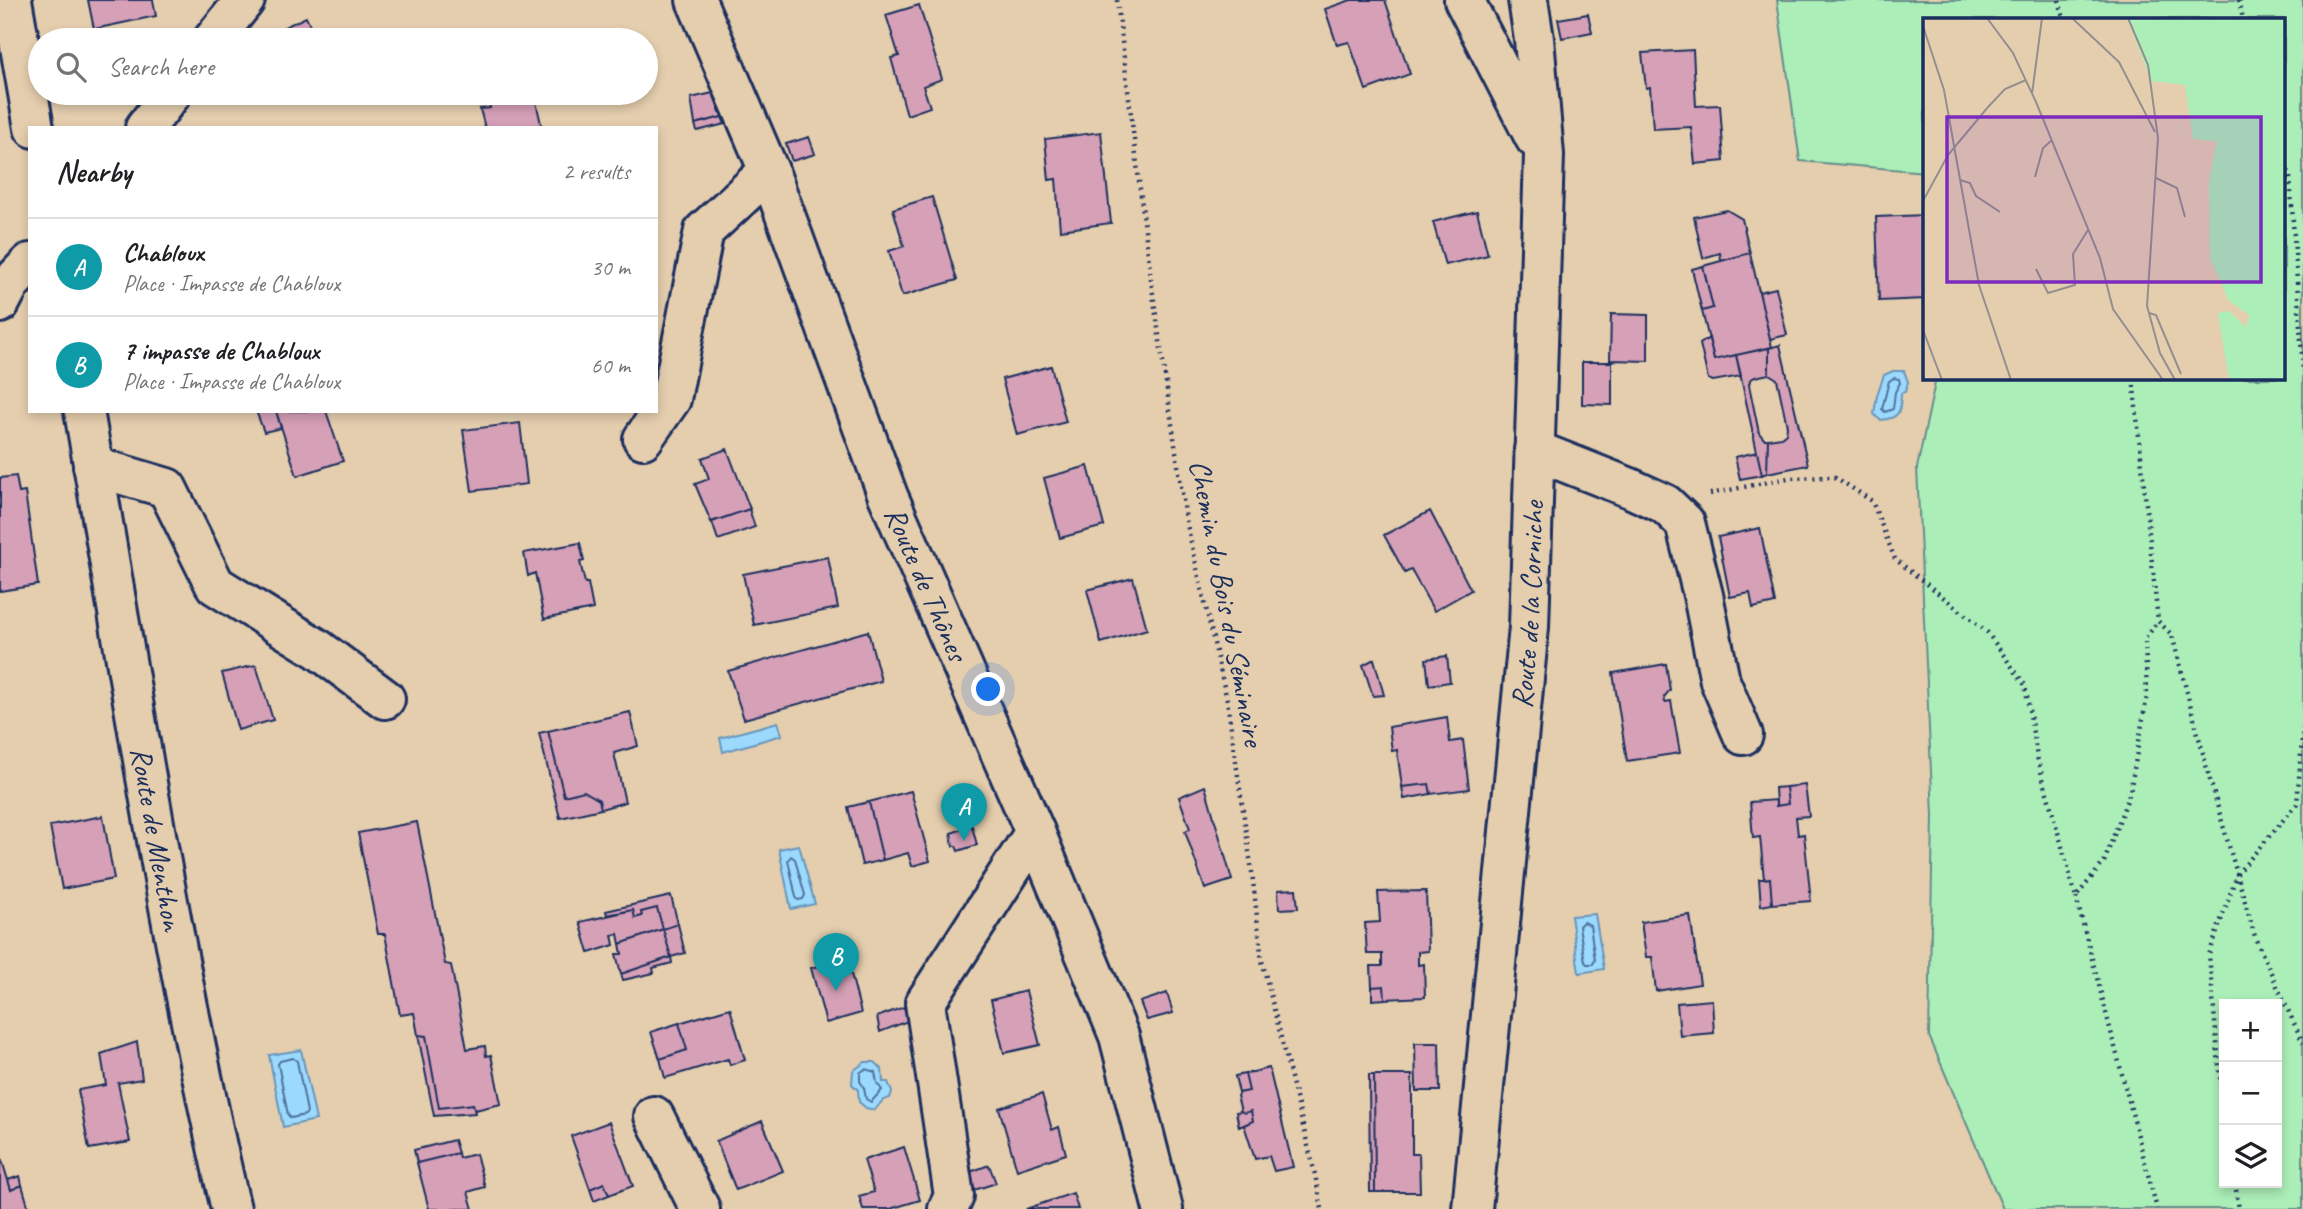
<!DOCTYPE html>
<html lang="en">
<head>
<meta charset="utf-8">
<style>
	:root { --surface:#fff; --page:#f6f6f6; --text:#202124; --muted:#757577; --line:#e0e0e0; --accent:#d1495b }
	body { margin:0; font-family:Caveat,sans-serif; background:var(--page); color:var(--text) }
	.controls { position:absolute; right:21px; bottom:21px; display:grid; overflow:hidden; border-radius:0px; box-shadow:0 4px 10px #0003 }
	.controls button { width:63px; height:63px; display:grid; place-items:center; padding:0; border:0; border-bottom:2px solid var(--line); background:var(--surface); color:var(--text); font:35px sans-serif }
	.you { position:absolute; left:989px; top:690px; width:24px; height:24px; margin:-18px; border:5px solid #fff; border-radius:50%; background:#1a73e8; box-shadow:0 0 0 10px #1a73e833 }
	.badge { display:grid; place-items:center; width:46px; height:46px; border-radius:50%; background:var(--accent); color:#fff; font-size:23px; font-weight:700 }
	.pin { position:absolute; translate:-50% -58px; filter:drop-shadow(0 2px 4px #0008) }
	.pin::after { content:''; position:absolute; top:37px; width:24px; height:21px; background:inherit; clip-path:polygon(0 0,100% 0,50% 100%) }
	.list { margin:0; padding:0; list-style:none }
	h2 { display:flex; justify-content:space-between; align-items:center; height:91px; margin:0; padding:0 28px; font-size:30px }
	h2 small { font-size:23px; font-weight:400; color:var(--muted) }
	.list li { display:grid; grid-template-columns:46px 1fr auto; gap:21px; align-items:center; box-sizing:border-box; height:98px; padding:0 28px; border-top:2px solid var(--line) }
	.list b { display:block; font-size:26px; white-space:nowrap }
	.list p { margin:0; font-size:23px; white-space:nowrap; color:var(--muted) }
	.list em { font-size:23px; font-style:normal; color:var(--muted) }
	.icon { flex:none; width:38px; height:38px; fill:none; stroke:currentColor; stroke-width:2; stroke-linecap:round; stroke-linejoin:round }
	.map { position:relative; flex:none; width:2303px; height:1209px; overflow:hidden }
	.search { position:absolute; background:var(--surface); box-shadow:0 4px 10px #0003; left:28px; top:28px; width:630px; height:77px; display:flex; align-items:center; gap:18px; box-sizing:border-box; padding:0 24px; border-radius:38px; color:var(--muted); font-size:26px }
	.panel { position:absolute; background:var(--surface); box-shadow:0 4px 10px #0003; left:28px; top:126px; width:630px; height:287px; border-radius:0px }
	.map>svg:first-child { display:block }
</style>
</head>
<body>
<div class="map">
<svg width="2303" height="1209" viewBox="0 0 2303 1209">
	<rect width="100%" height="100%" fill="#e5ceae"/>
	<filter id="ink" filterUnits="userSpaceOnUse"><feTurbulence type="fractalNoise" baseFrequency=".0143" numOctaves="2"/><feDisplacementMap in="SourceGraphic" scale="14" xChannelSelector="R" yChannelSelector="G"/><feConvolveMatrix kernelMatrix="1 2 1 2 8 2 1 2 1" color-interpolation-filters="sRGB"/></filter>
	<g filter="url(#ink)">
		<!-- green -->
		<path fill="#aceeb8" stroke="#648e8b" stroke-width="2" fill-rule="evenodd" d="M1777,0H2303V1209H2003L1929,1036L1933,815L1917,468L1936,378H2284V19H1925V172L1800,161ZM2224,1004H2277V1183H2224Z"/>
		<!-- water -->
		<path fill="#9cdafd" stroke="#6896bd" stroke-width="2" d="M1893,371H1904L1908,382L1905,392L1901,393C1900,412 1901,418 1880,420L1874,414L1877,395L1884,375Z
			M778,722L782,735L723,752L720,738Z
			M799,845L815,904L791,909L779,849Z
			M1595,914L1604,969L1579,973L1571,916Z
			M301,1050L316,1120L283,1127L269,1055Z
			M865,1062H875L882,1069L883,1082H888L892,1092L890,1098L883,1100L875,1110L866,1108L859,1102L858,1090L852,1084L853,1071Z"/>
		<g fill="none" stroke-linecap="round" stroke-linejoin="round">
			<!-- shore -->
			<path stroke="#4f739e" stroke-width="2" d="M1894,378L1899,379L1900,383L1895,392L1893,409L1885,412L1882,409L1889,381Z
				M791,856L795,859L805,895L803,899L798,900L796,897L788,860Z
				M1583,922L1590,925L1595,960L1593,964H1587L1585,962L1579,926Z
				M293,1058L297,1061L307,1112L305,1115L291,1118L288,1115L278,1064L280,1061Z
				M865,1069L875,1072L877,1083L882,1090L871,1102L866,1099L864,1088L860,1081V1073Z"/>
		</g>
		<!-- building -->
		<path fill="#d6a0b7" stroke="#1b2f5e" stroke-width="2" d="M88,0H153L156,16L94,29Z
			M1351,0H1385L1410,74L1366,90L1349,42L1337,45L1325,9Z
			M919,5L942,79L923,86L930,107L907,115L891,58L899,56L886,15Z
			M1588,14L1592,32L1562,38L1558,19Z
			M306,17L317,40H256Z
			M1693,50L1696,106L1720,105L1724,161L1695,164L1691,127L1653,129L1650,87L1646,88L1642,53Z
			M487,93H534L542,128H485L480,109L490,108Z
			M713,93L722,117L695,124L691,98Z
			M722,117L725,124L697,131L695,124Z
			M1101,132L1111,223L1060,230L1056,179L1049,180L1045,139Z
			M809,137L815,154L792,161L786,144Z
			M932,197L957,280L902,296L889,251L904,246L893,209Z
			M1727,210L1742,219L1750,253L1721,261L1720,253L1703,258L1694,217Z
			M1477,211L1488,255L1445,265L1433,222Z
			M1925,215V299L1879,301L1876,217Z
			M1750,253L1772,347L1714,360L1702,311L1713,308L1703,266Z
			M1703,266L1713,308L1702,311L1692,269Z
			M1776,288L1787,335L1770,339L1759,292Z
			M1611,314L1648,315V361L1610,360Z
			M1709,338L1714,360L1736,355L1741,376L1713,381L1708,379L1700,344Z
			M1780,345L1808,465L1767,473L1768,439L1781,437L1786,433L1787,426L1777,379L1769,374V348Z
			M1769,348V374L1755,377L1750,380L1749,385L1759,433L1764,439H1768L1767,473L1762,475L1736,355Z
			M1582,362H1612V405L1582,404Z
			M1051,366L1066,422L1017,435L1002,379Z
			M256,411H276L281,428L264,432Z
			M276,411H326L343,461L297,476Z
			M520,423L527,484L472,491L463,430Z
			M727,449L750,509L711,522L695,484L709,479L702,458Z
			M1757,452L1762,475L1740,479L1735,457Z
			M1088,466L1104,526L1060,538L1044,478Z
			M16,476L19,493L25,492L38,585L0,591V478Z
			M749,509L755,527L718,540L712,522Z
			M1430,511L1471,590L1434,611L1411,570L1405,573L1384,535Z
			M1760,528L1775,603L1753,608L1750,593L1730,597L1718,537Z
			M580,543L584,561L580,562L585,583H588L593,609L544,619L535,573L528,576L524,553Z
			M828,557L838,608L754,625L743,574Z
			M1133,578L1147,629L1101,643L1087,590Z
			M868,631L881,681L744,719L728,671Z
			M1447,656L1450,682L1429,685L1426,659Z
			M1374,659L1384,695L1373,696L1363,665Z
			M1666,664L1670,690L1664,697L1665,702L1671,701L1680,753L1627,761L1613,673Z
			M256,665L273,720L238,730L222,673Z
			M630,712L638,746L614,753L625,802L601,809L599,800L584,791L564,796L548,731Z
			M1447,717L1450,742L1463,740L1469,789L1431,794L1429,784L1402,787L1397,750L1392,751L1389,727Z
			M548,731L564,796L584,791L599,800L601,809L560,818L539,733Z
			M1429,784L1431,794L1404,799L1402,787Z
			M1805,785L1809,816L1796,817L1798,835L1804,834L1811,901L1772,904L1770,878L1764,879L1760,837L1753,838L1750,802L1776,800V806L1788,804L1786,787Z
			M1205,786L1232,880L1205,889L1185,831L1190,829L1179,797Z
			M1786,787L1788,804L1776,806L1775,788Z
			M911,791L930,861L912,866L908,853L883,860L869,802Z
			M869,802L883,860L862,865L848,807Z
			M103,816L114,879L62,889L50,826Z
			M417,822L445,964L451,965L467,1049L485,1046L486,1056L491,1055L501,1104L475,1110L473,1104L439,1108L426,1036L418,1035L414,1013L400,1015L385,934H378L358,833Z
			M972,826L977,845L958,851L956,846H953L951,833Z
			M1770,878L1772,904L1761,906L1759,879Z
			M1296,889L1298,908L1279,909L1278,890Z
			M1426,891L1428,951L1418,952V965L1424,964L1425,997L1385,999L1384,986L1372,987L1371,966H1382V954H1367L1365,923L1380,922L1378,892Z
			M671,896L678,924L663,929L657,908L641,912L642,916L635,918L633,910L607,915L606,911Z
			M657,908L663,929L620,944L618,934L612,935L614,945L589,953L580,922L633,910L635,918L642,916L641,912Z
			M1690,915L1700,984L1656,991L1652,957H1646L1641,922Z
			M678,924L685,953L671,957L663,929Z
			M663,929L671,957L621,974L616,954H622L620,944Z
			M671,957L672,963L653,968L654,973L623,980L621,974Z
			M847,958L861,1013L826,1023L811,968Z
			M1384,986L1385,999L1372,1000V987Z
			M1026,991L1040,1045L1004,1053L991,1000Z
			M1167,993L1173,1013L1147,1020L1140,1002Z
			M1712,1000L1714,1033L1680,1036L1677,1003Z
			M904,1007L908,1021L880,1032L877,1017Z
			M730,1008L745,1060L730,1065L728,1059L665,1078L660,1059L687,1050L679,1023Z
			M679,1023L687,1050L660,1059L651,1032Z
			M418,1035L426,1036L439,1108L473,1104L475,1113L434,1116Z
			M137,1042L142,1079L118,1083L130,1142L89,1149L78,1090L106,1085L101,1054Z
			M1415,1043H1439L1440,1091H1416Z
			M1269,1068L1293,1167L1274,1171L1269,1156L1255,1159L1244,1125L1253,1121L1251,1111L1244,1113L1241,1111L1237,1096L1239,1093L1249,1091L1245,1074Z
			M1245,1074L1249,1091L1239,1093L1235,1076Z
			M1369,1075H1374L1375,1192H1370Z
			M1374,1075H1412V1154H1419L1420,1192H1375Z
			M1042,1094L1052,1130L1059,1127L1066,1154L1017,1170L999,1108Z
			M1241,1111L1244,1113L1251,1111L1253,1121L1239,1127L1236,1112Z
			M762,1121L783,1171L736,1190L716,1141Z
			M609,1122L633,1186L609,1195L604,1183L590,1189L571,1136Z
			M454,1140L458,1153L417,1163L414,1150Z
			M904,1147L920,1200L890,1209H863L859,1196L874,1192L864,1160Z
			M458,1153L459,1158L476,1154L485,1187L468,1192L473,1209H429L417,1163Z
			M0,1154L11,1190L22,1185L29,1209H0Z
			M989,1165L996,1183L965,1193L962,1175Z
			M20,1176L22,1185L11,1190L8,1180Z
			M604,1183L609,1195L594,1201L590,1189Z
			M1073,1193L1078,1209H1026Z"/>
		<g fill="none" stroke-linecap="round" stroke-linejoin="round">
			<defs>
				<g id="minor">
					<path d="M1464,0L1535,138"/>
					<path d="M213,40L245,0"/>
					<path d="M145,128L172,93"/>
					<path d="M0,303L10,284L30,263"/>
					<path d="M643,439L671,399L704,231L769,171"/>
					<path d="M1534,450L1630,488L1665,504L1685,523L1703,595L1720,681L1743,735"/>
					<path d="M93,466L167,488L215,585L318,649L385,699"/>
					<path d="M654,1116L700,1209"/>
					<path d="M948,1209L954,1196L925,1003L1035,832"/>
					<path id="s1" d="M1472,1209L1529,627L1544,155L1534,39L1528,0"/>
				</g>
				<g id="secondary">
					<path d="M12,0L34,128"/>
					<path id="s2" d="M696,0L769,171L888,496L1035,832L1119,1036L1163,1209"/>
					<path id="s3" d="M84,411C130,678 170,946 231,1209"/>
				</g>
			</defs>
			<!-- minor casing -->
			<use href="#minor" stroke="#1b2f5e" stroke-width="44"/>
			<!-- secondary casing -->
			<use href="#secondary" stroke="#1b2f5e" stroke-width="44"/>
			<!-- path -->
			<path stroke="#1b2f5e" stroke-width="4.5" stroke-dasharray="2 5" stroke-linecap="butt" d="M1117,0L1152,287L1186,520L1227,700L1252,872L1262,961L1314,1170L1322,1209
				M2059,0L2064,19
				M2239,0L2243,19
				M2284,157L2290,177L2303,371
				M2133,378L2158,621
				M1710,494L1788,478L1835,477L1872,501L1895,559L1987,632L2025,685L2037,757L2076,897L2104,862L2130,792L2147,696L2145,639L2158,621L2172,635L2210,780L2256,940L2303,1043
				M2076,897L2157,1209
				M2224,1121L2209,955L2237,874L2297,804L2303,726
				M2235,1183L2239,1209"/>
			<!-- minor -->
			<use href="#minor" stroke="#e5ceae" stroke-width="38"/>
			<!-- secondary -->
			<use href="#secondary" stroke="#e5ceae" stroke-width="38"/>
		</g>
	</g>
	<g text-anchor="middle" stroke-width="6" stroke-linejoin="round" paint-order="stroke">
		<!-- street labels -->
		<g font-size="30" fill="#1b2f5e" stroke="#e5ceae">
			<text dy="10" stroke="none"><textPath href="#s2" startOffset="628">Route de Thônes</textPath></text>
			<text transform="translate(1227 603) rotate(79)" y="10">Chemin du Bois du Séminaire</text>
			<text dy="10" stroke="none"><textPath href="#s1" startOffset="607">Route de la Corniche</textPath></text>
			<text dy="10" stroke="none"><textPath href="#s3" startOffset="434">Route de Menthon</textPath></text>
		</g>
	</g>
	<!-- overview -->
	<g transform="translate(1923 18)">
		<rect width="362" height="362" fill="#e5ceae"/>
		<path d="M204,0H362V362H306L295,295L306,293L323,309L326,297L306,283L287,240L286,163L294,123L270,121L262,67L228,63Z" fill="#aceeb8"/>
		<path fill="none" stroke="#948e8e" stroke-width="2" d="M64,0L90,35L113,84L177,240L190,291L240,362M149,0L196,44L232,114M205,0L225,47L235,120L224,288L237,335L252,362M0,8L21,72L56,267L88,362M109,76L119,0M112,159L120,130L129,122M233,160L254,170L262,199M37,162L47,165L53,178L77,194M0,183L25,137L65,89L82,71L103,62M113,251L125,275L152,267L150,236L165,212M226,295L233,297L258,356M0,312L19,362"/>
		<path fill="#7b2cbf" fill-opacity="0.15" stroke="#7b2cbf" stroke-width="3.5" d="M24,99H338V264H24Z"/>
		<rect width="362" height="362" fill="none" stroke="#1b2f5e" stroke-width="3.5"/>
	</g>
</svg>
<div class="controls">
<button>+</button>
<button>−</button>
<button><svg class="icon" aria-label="layers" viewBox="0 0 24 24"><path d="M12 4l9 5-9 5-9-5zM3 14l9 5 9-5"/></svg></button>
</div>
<div class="you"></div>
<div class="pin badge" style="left:964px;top:841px;background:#0f9aa8">A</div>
<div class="pin badge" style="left:836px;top:991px;background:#0f9aa8">B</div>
<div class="search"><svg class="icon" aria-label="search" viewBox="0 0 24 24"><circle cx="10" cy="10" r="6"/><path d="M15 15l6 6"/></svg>Search here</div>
<section class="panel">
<h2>Nearby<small>2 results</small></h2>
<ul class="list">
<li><span class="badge" style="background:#0f9aa8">A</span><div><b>Chabloux</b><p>Place · Impasse de Chabloux</p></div><em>30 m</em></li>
<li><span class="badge" style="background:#0f9aa8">B</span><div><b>7 impasse de Chabloux</b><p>Place · Impasse de Chabloux</p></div><em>60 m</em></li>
</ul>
</section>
</div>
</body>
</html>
